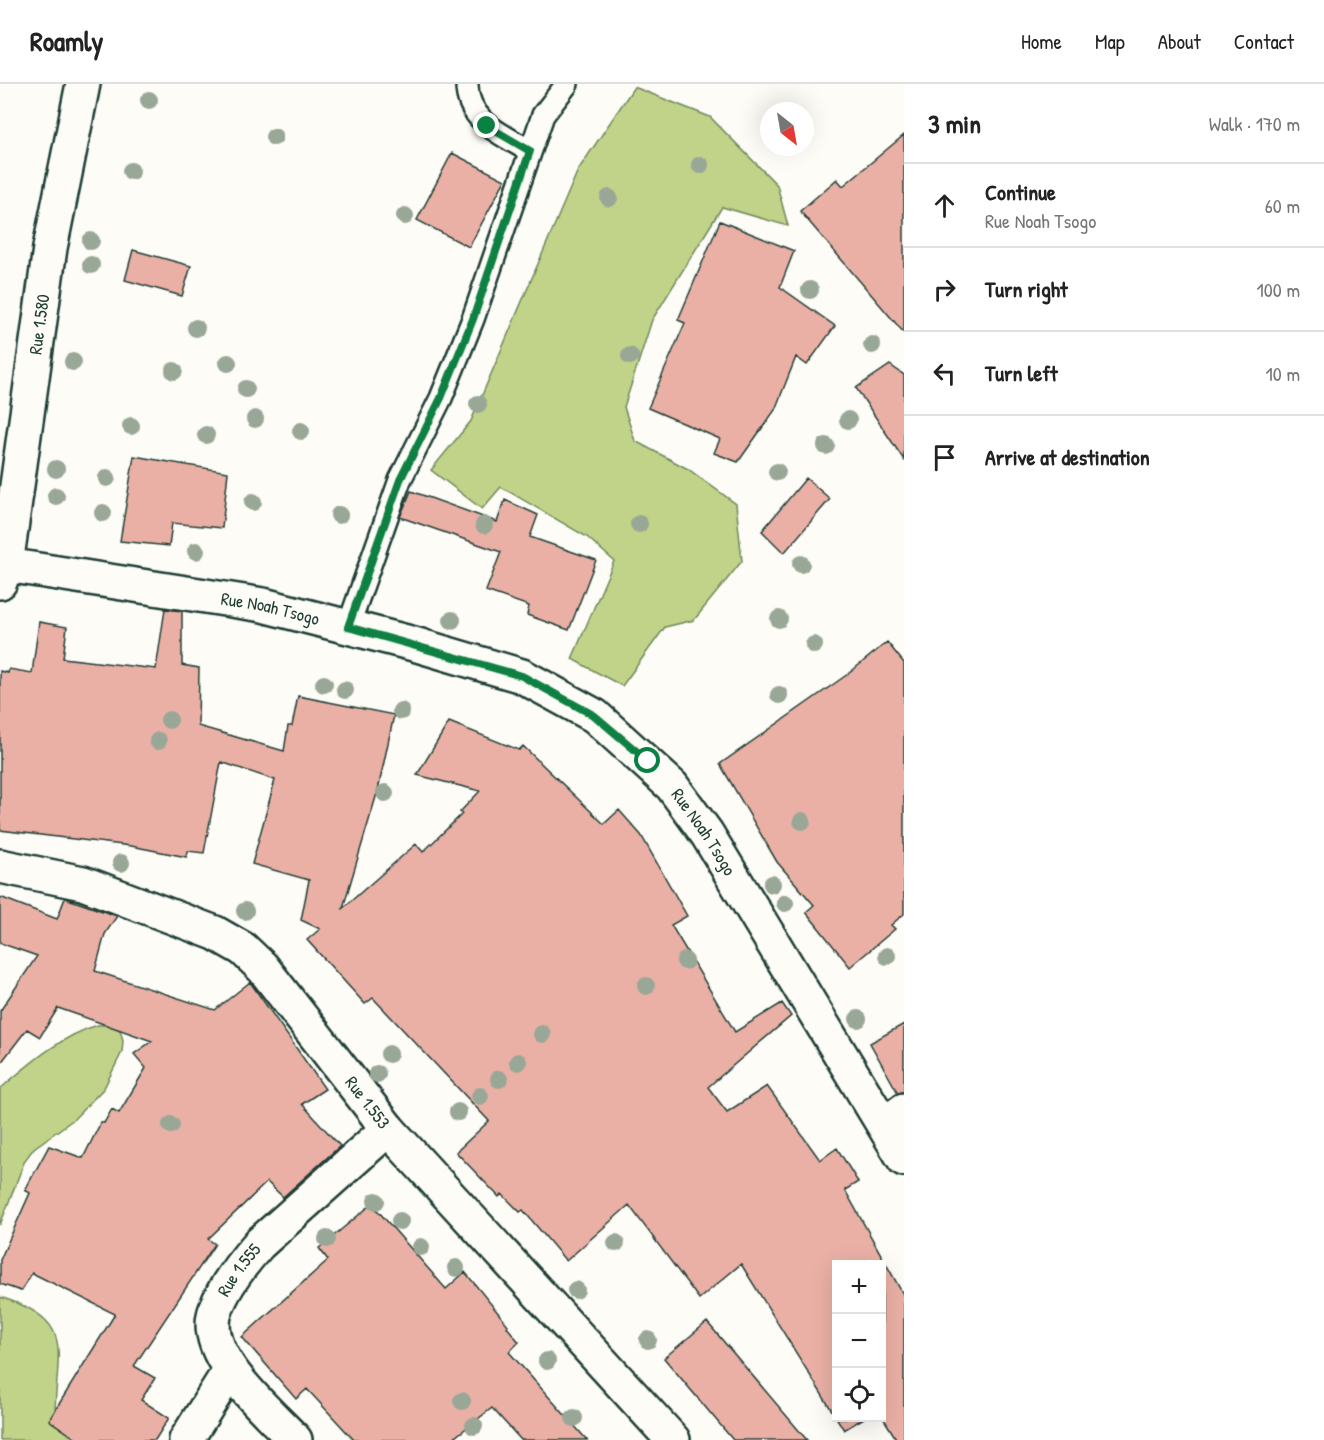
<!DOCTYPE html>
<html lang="en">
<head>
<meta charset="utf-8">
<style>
	:root { --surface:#fff; --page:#f6f6f6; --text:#222; --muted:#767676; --line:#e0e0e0 }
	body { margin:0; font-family:"Patrick Hand",sans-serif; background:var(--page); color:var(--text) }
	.controls { position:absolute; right:18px; bottom:18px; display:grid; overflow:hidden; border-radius:0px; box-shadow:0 6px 24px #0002 }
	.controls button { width:54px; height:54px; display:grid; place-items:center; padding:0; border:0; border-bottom:2px solid var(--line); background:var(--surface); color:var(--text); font:30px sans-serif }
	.compass { position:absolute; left:760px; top:18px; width:54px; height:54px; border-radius:50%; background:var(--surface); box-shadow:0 6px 24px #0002; rotate:149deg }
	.stop { position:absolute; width:18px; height:18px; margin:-14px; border:4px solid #0b8043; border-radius:50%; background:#fff }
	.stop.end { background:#0b8043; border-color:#fff; box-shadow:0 2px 6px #0008 }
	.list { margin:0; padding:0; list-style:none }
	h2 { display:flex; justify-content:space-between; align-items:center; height:78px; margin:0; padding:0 24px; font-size:26px }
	h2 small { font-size:20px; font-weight:400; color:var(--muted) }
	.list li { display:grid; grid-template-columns:39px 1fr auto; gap:18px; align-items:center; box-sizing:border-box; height:84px; padding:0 24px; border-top:2px solid var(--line) }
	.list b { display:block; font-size:22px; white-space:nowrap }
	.list p { margin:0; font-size:20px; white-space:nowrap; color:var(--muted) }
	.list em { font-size:20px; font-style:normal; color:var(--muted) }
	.icon { flex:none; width:33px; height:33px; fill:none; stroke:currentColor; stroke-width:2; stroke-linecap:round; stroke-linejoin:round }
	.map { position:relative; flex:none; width:904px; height:1356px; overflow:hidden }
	header { display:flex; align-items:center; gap:36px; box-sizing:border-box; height:84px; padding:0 30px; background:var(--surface); border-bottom:2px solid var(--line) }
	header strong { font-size:28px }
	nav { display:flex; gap:33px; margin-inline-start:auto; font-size:21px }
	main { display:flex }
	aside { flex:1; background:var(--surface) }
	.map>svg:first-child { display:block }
</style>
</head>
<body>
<header>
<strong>Roamly</strong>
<nav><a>Home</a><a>Map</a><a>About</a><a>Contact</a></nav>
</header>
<main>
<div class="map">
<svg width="904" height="1356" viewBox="0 0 904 1356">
	<rect width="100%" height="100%" fill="#fdfcf7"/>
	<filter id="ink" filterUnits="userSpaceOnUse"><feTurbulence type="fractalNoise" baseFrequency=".0167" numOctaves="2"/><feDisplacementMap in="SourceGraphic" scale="12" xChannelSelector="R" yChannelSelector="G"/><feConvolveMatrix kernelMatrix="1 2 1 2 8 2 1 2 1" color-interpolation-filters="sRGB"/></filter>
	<g filter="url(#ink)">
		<!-- green -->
		<path fill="#c0d388" stroke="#70885e" stroke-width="1.5" d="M634,3L710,33L777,101L788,142L722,123L652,236L624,323L635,357L688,385L736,420L742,477L694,536L665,543L622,602L572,575L614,477L587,453L501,403L482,425L431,386L471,337L578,86Z
			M98,941H112L120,946L123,956L122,968L104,1004L74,1035L34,1064L25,1076L0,1141V1005C28,981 62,951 98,941Z
			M0,1213C77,1237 56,1265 55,1330L81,1356H0Z"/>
		<!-- building -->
		<path fill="#eab0a5" stroke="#1f3d34" stroke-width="1.5" d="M904,51V249L800,127L837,95L843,102Z
			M452,69L505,96L469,163L417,136Z
			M720,137L794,167L780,203L835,242L807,281L796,273L775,326L738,378L714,369L720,355L648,324L685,239L678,236Z
			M133,166L191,182L182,212L125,196Z
			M890,281L904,291V376L856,304Z
			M134,372L228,388L222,444L172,439L169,462L120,457Z
			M806,394L830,415L784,469L762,447Z
			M411,407L497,438L505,416L538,431L530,453L596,476L569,546L527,531L529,522L486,507L501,468L400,433Z
			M165,525L182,527V581L199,584L198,642L284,667L288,642H292L298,612L394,631L378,706L343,824L416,760L423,768L462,730L460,728L480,707L417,691L449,638L519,666L523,662L604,740L619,726L641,751L687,832L671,841L735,948L782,919L791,932L708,1003L727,1028L767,1002L820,1076L837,1064L858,1098L845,1106L904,1212V1356H897L882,1332V1180H837V1334H864L844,1346L741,1180L699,1215L629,1121L566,1177L523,1126L520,1128L502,1110L499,1113L456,1068L489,1037L373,914L365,920L307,856L320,845L301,836L309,796L252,780L275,696L221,678L204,769L188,767L187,773L131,762L0,746V587L8,589L9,585L32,589L39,538L67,543L63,574L156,585Z
			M887,558L904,579V830L891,841L895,845L850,883L806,828L814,821L777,778L720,680L848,590Z
			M0,813L57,835L65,814L117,832L105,850L95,887L215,926L250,898L325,1005L302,1020L340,1062L283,1113L267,1098L208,1155L215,1160L134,1282L155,1294L141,1316L169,1334L155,1356H78L49,1336L115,1230L32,1189L21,1207L0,1200V1176L30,1109L25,1106L49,1062L83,1074L101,1038L104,1039L112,1025L119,1029L146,984L134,970L152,957L58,924L40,953L27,945L0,980V927L37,872L0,859Z
			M904,940V1008L898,1009L870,959Z
			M372,1120L446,1205L465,1188L508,1241L507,1243L519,1258L509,1268L587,1356H521L492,1324L451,1356H354L307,1305L296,1315L242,1253L328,1176L319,1164Z
			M707,1238L807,1356H733L664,1274Z"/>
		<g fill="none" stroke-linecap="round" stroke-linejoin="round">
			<defs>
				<path id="lane" d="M467,0C466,37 503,51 530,67
					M348,543L400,396L441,314L473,235L543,31L567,0"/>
				<g id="street">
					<path id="s1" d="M0,498L6,481L50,164L83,0"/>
					<path id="s2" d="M0,782L83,799L215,849L243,865L263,884L388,1045L673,1356"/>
					<path d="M884,1041L904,1026"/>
					<path d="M186,1356L230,1286"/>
					<path id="s3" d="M295,1356C268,1327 198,1270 216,1225C224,1202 243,1178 259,1160L388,1045"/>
				</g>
				<g id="secondary">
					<path id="s4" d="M0,480L263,521L414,560L522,592L595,632L672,702L707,750L904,1075"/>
				</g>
			</defs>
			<!-- lane casing -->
			<use href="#lane" stroke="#1f3d34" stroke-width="26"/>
			<!-- street casing -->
			<use href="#street" stroke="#1f3d34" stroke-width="38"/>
			<!-- secondary casing -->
			<use href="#secondary" stroke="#1f3d34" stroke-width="38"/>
			<!-- lane -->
			<use href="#lane" stroke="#fdfcf7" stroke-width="21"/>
			<!-- street -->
			<use href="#street" stroke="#fdfcf7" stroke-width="33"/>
			<!-- secondary -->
			<use href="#secondary" stroke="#fdfcf7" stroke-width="33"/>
		</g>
		<!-- trees -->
		<g fill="#99a797">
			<circle cx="149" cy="16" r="9"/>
			<circle cx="274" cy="53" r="9"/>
			<circle cx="700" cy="81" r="9"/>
			<circle cx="131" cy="87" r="9"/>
			<circle cx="609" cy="114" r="9"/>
			<circle cx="405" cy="132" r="9"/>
			<circle cx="91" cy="157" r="9"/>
			<circle cx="91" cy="181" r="9"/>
			<circle cx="810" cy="206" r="9"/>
			<circle cx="196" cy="244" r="9"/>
			<circle cx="872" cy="261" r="9"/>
			<circle cx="630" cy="272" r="9"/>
			<circle cx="73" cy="278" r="9"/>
			<circle cx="228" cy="279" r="9"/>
			<circle cx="174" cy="287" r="9"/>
			<circle cx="246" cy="305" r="9"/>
			<circle cx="478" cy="320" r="9"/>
			<circle cx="255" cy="335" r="9"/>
			<circle cx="848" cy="336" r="9"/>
			<circle cx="131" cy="342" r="9"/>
			<circle cx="301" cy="347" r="9"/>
			<circle cx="206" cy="351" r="9"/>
			<circle cx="826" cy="362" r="9"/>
			<circle cx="56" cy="385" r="9"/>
			<circle cx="777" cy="388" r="9"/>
			<circle cx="107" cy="394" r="9"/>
			<circle cx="56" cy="412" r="9"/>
			<circle cx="253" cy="418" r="9"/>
			<circle cx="103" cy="429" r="9"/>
			<circle cx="339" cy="431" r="9"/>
			<circle cx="639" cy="440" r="9"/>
			<circle cx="484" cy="441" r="9"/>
			<circle cx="196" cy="467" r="9"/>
			<circle cx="801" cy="480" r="9"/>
			<circle cx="779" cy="535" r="9"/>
			<circle cx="452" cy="536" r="9"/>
			<circle cx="814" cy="561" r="9"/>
			<circle cx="324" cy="600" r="9"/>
			<circle cx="345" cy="606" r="9"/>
			<circle cx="779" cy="611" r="9"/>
			<circle cx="401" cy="627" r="9"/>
			<circle cx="169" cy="636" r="9"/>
			<circle cx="158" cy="657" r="9"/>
			<circle cx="385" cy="709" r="9"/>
			<circle cx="802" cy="737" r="9"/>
			<circle cx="121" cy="779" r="9"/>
			<circle cx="772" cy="800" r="9"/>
			<circle cx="785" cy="819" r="9"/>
			<circle cx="245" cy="827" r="9"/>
			<circle cx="887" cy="872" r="9"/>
			<circle cx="685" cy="877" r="9"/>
			<circle cx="646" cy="902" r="9"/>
			<circle cx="858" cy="935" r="9"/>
			<circle cx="542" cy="950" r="9"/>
			<circle cx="389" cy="970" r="9"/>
			<circle cx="518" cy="978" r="9"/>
			<circle cx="377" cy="990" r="9"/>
			<circle cx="499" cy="995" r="9"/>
			<circle cx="480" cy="1012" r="9"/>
			<circle cx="458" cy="1028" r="9"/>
			<circle cx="171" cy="1041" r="9"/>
			<circle cx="376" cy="1117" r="9"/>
			<circle cx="400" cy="1137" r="9"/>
			<circle cx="327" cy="1155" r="9"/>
			<circle cx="616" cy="1159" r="9"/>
			<circle cx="421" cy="1163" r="9"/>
			<circle cx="456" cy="1184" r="9"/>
			<circle cx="576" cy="1206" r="9"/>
			<circle cx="648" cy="1256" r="9"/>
			<circle cx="547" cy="1277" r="9"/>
			<circle cx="462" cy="1317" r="9"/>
			<circle cx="574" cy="1334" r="9"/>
			<circle cx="474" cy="1342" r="9"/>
		</g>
	</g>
	<g fill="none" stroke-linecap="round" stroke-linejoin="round" filter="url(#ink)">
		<!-- route -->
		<path stroke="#0b8043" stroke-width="8" d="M487,42L530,67L473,235L441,314L400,396L348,543L522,592L595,632L648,677"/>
	</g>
	<g text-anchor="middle" stroke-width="5" stroke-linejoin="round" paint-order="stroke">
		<!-- street labels -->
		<g font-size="18" fill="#1f3d34" stroke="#fdfcf7">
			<text dy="6" stroke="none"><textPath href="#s1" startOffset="261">Rue 1.580</textPath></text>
			<text dy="6" stroke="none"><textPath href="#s4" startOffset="274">Rue Noah Tsogo</textPath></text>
			<text dy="6" stroke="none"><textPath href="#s4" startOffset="778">Rue Noah Tsogo</textPath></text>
			<text dy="6" stroke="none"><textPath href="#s2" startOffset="456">Rue 1.553</textPath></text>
			<text dy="6" stroke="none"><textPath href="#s3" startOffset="206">Rue 1.555</textPath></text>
		</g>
	</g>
</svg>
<div class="controls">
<button>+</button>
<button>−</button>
<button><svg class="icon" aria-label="locate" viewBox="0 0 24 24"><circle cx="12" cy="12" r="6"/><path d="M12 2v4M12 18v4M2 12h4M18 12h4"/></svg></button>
</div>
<svg class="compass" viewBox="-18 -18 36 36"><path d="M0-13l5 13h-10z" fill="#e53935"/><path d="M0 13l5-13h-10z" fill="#767676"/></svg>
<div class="stop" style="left:648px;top:677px"></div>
<div class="stop end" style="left:487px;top:42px"></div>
</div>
<aside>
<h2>3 min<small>Walk · 170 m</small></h2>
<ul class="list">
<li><svg class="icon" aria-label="ahead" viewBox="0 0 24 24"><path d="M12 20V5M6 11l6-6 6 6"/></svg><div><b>Continue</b><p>Rue Noah Tsogo</p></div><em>60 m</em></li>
<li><svg class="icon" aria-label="right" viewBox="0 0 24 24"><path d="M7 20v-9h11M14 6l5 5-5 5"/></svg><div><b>Turn right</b></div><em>100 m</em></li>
<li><svg class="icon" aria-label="left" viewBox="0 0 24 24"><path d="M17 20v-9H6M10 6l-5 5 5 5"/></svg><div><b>Turn left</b></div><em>10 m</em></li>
<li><svg class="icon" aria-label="arrive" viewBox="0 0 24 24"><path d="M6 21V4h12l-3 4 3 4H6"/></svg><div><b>Arrive at destination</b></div></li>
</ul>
</aside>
</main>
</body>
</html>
